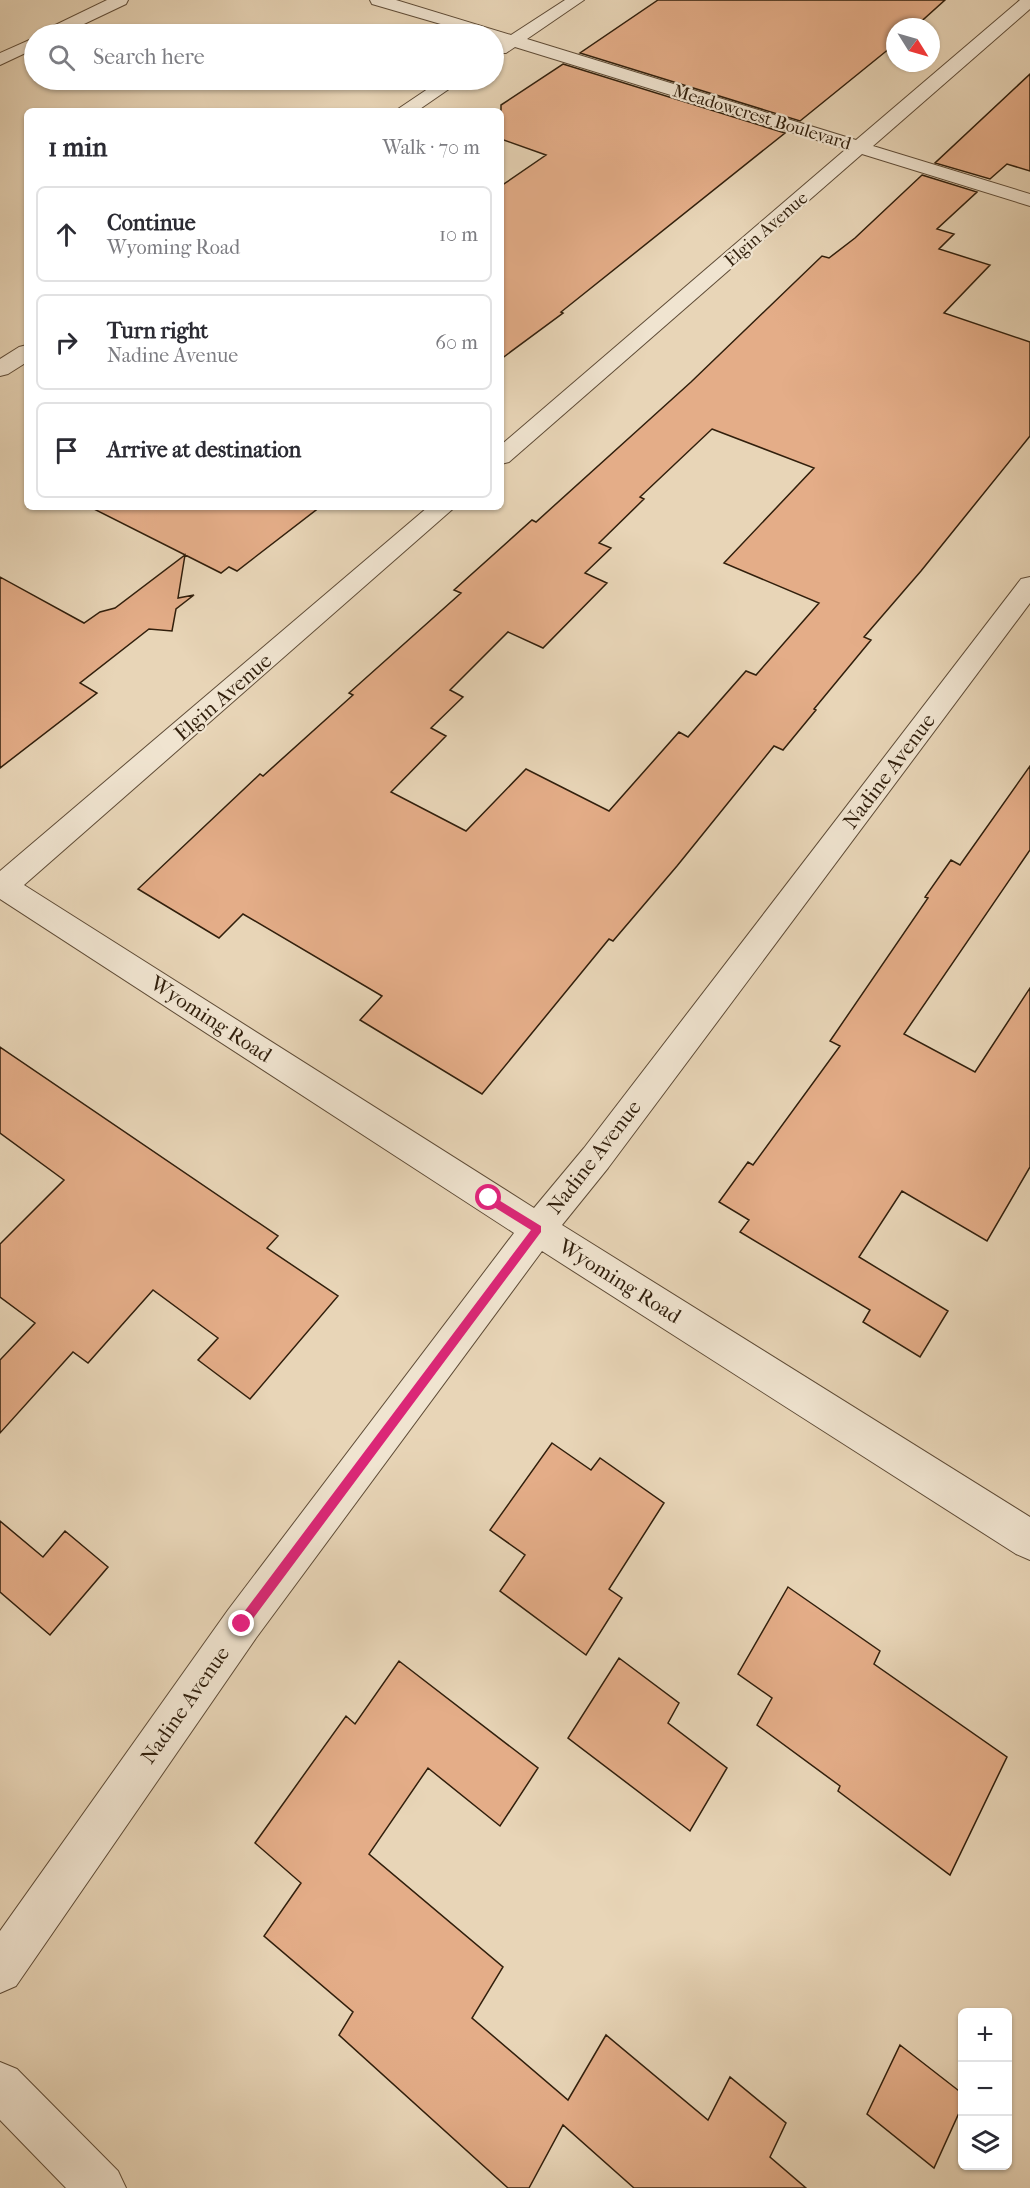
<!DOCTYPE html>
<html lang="en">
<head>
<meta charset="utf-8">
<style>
	:root { --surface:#fff; --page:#f2f2f3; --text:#2b2b33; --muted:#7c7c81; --line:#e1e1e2 }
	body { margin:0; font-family:"IM FELL French Canon",serif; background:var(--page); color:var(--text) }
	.controls { position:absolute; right:18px; bottom:18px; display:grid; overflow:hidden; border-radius:9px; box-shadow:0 2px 4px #0004 }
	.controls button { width:54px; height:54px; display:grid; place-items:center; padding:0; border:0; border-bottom:2px solid var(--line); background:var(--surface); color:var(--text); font:30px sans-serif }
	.compass { position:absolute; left:886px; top:18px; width:54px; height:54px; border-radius:50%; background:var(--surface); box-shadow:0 2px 4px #0004; rotate:127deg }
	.stop { position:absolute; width:18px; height:18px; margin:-14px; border:4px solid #db2777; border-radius:50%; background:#fff }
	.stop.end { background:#db2777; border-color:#fff; box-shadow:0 2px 6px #0008 }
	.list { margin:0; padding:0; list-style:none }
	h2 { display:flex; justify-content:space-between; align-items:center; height:78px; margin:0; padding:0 24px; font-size:26px }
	h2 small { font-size:20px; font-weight:400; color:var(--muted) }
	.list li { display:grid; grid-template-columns:39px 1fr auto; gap:18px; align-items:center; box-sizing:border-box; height:96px; margin:0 12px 12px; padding:0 12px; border:2px solid var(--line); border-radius:9px }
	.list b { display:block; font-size:22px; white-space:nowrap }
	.list p { margin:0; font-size:20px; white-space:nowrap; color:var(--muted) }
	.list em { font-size:20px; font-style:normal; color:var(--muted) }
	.icon { flex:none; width:33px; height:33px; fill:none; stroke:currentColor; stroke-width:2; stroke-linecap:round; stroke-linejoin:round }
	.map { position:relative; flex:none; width:1030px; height:2188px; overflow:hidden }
	.search { position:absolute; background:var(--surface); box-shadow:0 2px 4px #0004; left:24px; top:24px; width:480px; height:66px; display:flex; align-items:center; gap:15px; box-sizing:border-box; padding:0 21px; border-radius:33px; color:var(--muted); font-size:22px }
	.panel { position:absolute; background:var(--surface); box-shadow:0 2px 4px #0004; left:24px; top:108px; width:480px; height:402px; border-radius:9px }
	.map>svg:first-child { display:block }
</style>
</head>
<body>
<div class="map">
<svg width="1030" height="2188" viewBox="0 0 1030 2188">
	<rect width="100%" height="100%" fill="#e8d5b7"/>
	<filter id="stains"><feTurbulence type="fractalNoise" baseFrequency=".00333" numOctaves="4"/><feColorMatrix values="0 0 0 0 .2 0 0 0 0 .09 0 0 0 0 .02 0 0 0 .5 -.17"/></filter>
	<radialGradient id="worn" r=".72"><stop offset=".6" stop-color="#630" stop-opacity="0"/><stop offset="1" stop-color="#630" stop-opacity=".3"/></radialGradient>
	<!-- building -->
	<path fill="#e4ad88" stroke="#311f0c" stroke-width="1.5" fill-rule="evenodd" d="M658,0H945L915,27H895V44L800,121L580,53Z
		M563,64L785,133L561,312L563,313L501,359V186L546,155L501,139V105Z
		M1030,74V171L1007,164L990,179L935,163Z
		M922,175L977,192L937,229L954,234L939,249L990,265L944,313L1030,342V436L921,571L864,637L871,640L814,709L816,710L783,750L774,746L677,866L613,941L609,939L482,1094L360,1020L382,996L243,914L219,938L138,889L260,774L263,776L353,695L349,693L461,593L454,590L532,520L536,522L691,382L822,256L829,258L855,238ZM712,429L814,468L724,563L819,603L756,675L746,671L688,737L679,732L609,811L526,769L466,831L391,792L446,736L431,728L463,697L450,690L508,632L543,648L607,583L585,573L611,548L599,543L644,499L640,497Z
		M90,507H320L237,571L229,567L221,573Z
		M185,555L178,598L194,595L176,609L172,631L149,629L80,683L97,693L0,768V577L84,623L100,612L115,608Z
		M1030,766V850L904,1034L975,1072L1030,988V1167L987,1241L902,1191L859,1257L948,1311L920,1357L863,1322L870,1310L740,1232L749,1220L719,1202L748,1162L753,1165L840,1046L830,1041L928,898L925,897L951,860L960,865Z
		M0,1047L278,1236L267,1248L338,1296L250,1399L198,1360L218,1338L153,1290L88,1363L73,1352L0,1433V1360L35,1323L0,1297V1244L64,1180L0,1133Z
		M552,1443L591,1470L600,1458L664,1503L609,1589L622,1598L586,1655L500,1591L525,1555L490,1530Z
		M0,1521L43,1557L65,1531L108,1567L50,1635L0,1592Z
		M788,1587L880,1651L874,1664L1007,1757L950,1875L838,1791L840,1786L757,1725L772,1698L738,1674Z
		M619,1658L679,1703L668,1723L727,1768L690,1831L568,1738Z
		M399,1661L538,1768L500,1826L428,1768L369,1854L503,1967L472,2018L568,2100L606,2035L708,2120L730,2077L786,2123L770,2157L806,2188H634L563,2125L529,2188H508L339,2035L353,2012L264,1936L301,1883L255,1843L346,1716L355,1724Z
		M900,2045L963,2094V2104L934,2168L867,2114Z"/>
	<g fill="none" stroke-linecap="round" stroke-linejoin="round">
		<defs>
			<path id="minor" d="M107,0H128L126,4L63,34H42L45,30Z
				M370,0H396L511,35L565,0H584L527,39L856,140L1020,0H1030V9L873,146L1030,194V206L862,154L509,462L501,464V445L846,149L515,47L506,53H494V46L499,42L494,40V34H475L372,4Z
				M34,38V49L0,65V53Z
				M441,80H462L417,111H395Z
				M27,345V362L8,374L0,376V359L19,347Z
				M428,507H455L24,885L534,1208L584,1148L1021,579L1030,577V603L608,1168L562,1225L1030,1517V1560L1016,1554L542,1251L256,1638L16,1986L0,1993V1931L228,1610L514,1233L0,899V871Z
				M0,2062L17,2069L118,2171L126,2188H66L0,2120Z"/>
		</defs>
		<!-- minor casing -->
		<use href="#minor" stroke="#5f4c37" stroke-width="2"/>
		<!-- minor -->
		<use href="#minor" fill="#f0e4d0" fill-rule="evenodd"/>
	</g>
	<!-- route -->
	<path fill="#db2777" d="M489,1194L541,1226V1232L246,1628H238V1620L531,1230L486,1202L484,1198Z"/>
	<g text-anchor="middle" stroke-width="4.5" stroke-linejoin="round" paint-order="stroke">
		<!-- far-street labels -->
		<g font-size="18" fill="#311f0c" stroke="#f0e4d0">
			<text transform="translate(762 117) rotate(17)" y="6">Meadowcrest Boulevard</text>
			<text transform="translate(766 229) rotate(-41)" y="6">Elgin Avenue</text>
		</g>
		<!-- street labels -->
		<g font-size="21" fill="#311f0c" stroke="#f0e4d0">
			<text transform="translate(223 697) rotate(-41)" y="7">Elgin Avenue</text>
			<text transform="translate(889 771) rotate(-53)" y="7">Nadine Avenue</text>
			<text transform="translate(211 1019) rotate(33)" y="7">Wyoming Road</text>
			<text transform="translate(594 1157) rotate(-52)" y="7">Nadine Avenue</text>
			<text transform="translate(620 1281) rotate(32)" y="7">Wyoming Road</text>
			<text transform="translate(185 1705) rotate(-55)" y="7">Nadine Avenue</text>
		</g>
	</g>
	<rect width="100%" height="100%" filter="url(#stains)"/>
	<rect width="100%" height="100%" fill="url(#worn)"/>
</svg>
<div class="controls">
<button>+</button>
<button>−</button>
<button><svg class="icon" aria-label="layers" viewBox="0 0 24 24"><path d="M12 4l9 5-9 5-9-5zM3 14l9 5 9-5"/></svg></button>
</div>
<svg class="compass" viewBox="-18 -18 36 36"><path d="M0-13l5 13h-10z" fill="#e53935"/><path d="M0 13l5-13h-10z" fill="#7c7c81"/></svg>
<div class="stop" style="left:489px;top:1198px"></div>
<div class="stop end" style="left:242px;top:1624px"></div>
<div class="search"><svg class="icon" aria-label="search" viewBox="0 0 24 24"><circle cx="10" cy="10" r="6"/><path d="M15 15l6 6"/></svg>Search here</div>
<section class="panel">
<h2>1 min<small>Walk · 70 m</small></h2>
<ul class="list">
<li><svg class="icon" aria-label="ahead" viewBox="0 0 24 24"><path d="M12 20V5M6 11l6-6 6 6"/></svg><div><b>Continue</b><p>Wyoming Road</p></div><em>10 m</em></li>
<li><svg class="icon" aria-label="right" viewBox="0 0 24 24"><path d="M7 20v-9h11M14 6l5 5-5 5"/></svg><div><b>Turn right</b><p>Nadine Avenue</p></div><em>60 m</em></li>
<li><svg class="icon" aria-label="arrive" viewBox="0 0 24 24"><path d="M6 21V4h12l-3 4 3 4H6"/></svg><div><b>Arrive at destination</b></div></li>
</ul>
</section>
</div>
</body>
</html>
